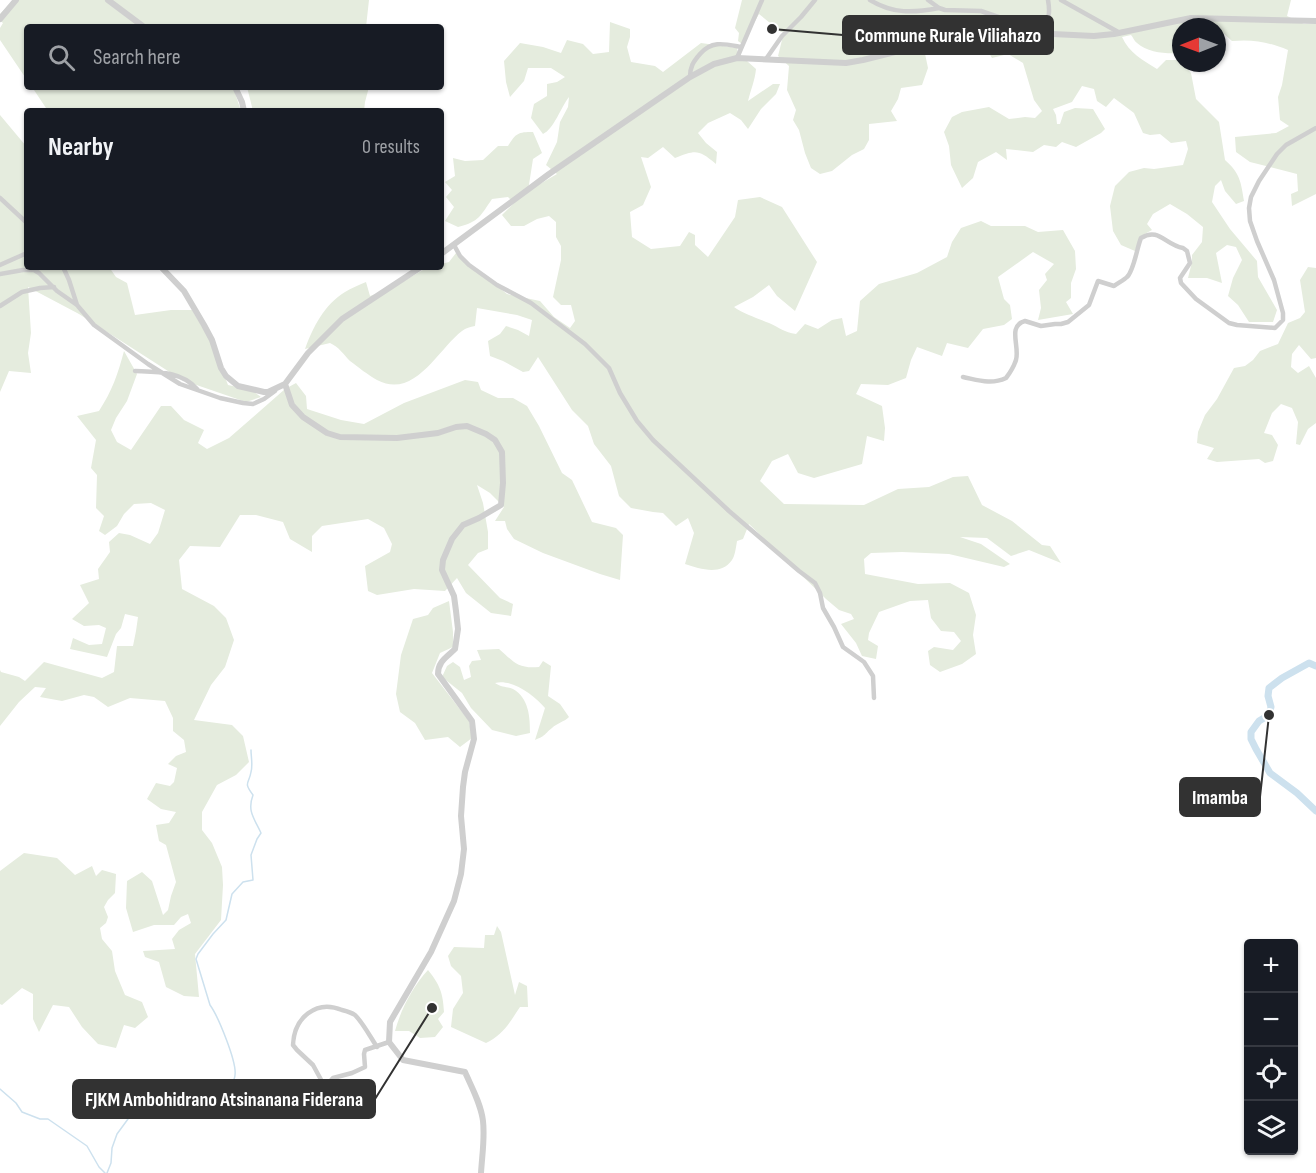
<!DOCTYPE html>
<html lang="en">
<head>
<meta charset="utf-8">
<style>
	:root { --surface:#171b24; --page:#242831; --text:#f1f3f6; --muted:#9ea1a6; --line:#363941 }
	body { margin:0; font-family:"Sofia Sans Condensed",sans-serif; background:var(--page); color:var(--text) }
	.controls { position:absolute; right:18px; bottom:18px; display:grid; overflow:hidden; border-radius:6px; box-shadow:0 2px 4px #0004 }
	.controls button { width:54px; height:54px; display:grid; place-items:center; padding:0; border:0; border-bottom:2px solid var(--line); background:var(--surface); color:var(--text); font:30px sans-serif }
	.compass { position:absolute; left:1172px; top:18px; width:54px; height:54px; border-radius:50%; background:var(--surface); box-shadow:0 2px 4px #0004; rotate:269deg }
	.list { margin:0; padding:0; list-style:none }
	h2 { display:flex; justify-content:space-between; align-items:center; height:78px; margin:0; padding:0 24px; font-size:26px }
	h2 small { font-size:20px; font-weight:400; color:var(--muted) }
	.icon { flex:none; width:33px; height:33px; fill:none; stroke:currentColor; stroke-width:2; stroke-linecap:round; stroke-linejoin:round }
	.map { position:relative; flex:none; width:1316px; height:1173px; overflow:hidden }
	.search { position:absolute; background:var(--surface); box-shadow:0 2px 4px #0004; left:24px; top:24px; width:420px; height:66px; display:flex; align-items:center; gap:15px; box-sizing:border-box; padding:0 21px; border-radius:6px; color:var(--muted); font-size:22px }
	.panel { position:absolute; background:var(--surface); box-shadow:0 2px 4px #0004; left:24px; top:108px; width:420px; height:162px; border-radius:6px }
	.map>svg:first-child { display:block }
</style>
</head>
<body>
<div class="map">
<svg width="1316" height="1173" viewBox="0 0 1316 1173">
	<rect width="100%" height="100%" fill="#fff"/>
	<!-- green -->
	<path fill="#e5ecde" d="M13,0H369L366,27H27V80L0,40V28L3,23L0,21V14Z
		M742,0H1291L1287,16L1304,24H1316V194L1292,206L1291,194L1298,191L1297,174L1250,162L1236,152L1235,137L1276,133L1289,126L1280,120L1278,97L1282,85L1288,50C1268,42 1253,39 1232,41L1222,32L1217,31V27H1181V53C1167,54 1148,53 1137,43C1134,41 1133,37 1131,35L1122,37C1129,53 1143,60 1157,69L1166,60H1181V63H1183L1191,73L1196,99L1219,122L1225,160C1240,173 1241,182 1244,201L1236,204L1225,191L1221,180L1215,186L1212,202L1230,229L1257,261L1258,277L1277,310L1273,322H1249L1238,305L1228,296L1233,278L1242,260L1236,247L1227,245L1216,253L1222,283L1207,278H1188L1192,262V255L1202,242L1203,227L1187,214L1170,204L1153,214L1147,224L1152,230C1141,235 1139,240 1135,251L1121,245L1113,231L1110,206L1115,186L1129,172L1144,168L1154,169L1183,165L1188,149L1186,141L1171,143L1160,134L1150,135L1143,133L1134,113L1114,98L1106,107L1097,101L1094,89L1082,86L1072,102L1053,109L1056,115L1057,124H1060L1064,112L1075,108L1093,109L1105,129L1101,133L1076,147L1062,142L1056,147L1044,145L1033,152L1006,149L1007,160L996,152L978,162L973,178L962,188L951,165L949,146L944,132L952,117L962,112L989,107L1009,119L1025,117L1035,118L1042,111L1034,100L1023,63L1008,54L992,58L981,40L956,38L924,49L928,68L922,85L901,88L898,99L891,111L897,121L869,124V140L864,149L852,155L832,171L820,174L811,168L805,153L799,130L793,120L796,110L787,90L789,66L778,56L784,32H781L759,14L742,44L738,41L739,33L735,28Z
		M610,22L630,29V37L627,47L631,62L655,66L663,72L701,43L737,48L738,53L756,69C755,80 751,89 748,101L773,84H780L776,94L761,109L748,129L741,120L730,113L708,123L698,133L706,143L717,152L716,164C698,149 696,150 675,158L663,147L648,158L641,157L651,187L643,205L630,212L632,237L651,249L680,246L689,232L695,235V245L708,257L735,217L738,200L760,197L782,207L817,262L795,311L777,296L769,285L753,297L734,307C744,314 757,318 769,323C780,328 784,332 796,334L805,324L818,329L832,320L842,318L846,336L857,331L860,301L879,284L917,273L947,257L952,242L961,228L981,221L991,226H1025L1038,232L1063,230L1075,251L1076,269L1071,283V298L1066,302L1073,314L1038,320L1041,308L1039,290L1047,280L1045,274L1054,264L1033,252L998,277L1004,299L1010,305L1012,319L1004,325L983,329L968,348L947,343L942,356L917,347L911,360L906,378L888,385L861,384L856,394L882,406L885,428L884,441L867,436L862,464L814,478L798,473L788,454L772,461L760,481L784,504L864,505L898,489L929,487L953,477L968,476L982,505L1012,521L1042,545L1050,546L1061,563L1029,550L1011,556L987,538L960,537L981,544L1010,564L1004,567L949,554L902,552L871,553L864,559L865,574L918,584L950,583L969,593L976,615L973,635L976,654L962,664L940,672L930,665L928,651L934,647L953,650L961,641L954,632L941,631L931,618L928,600L910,601L879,612L869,633L868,640L878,646L876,659L862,656L856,643L841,624L854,619L851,614L839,610L826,599L749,524L743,539L737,541C736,547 735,556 732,560C721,576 700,569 685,564L694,533L688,518L676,526L663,513L653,512L631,508L619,496L611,466L594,444L588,426L572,410L538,357L529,371L523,372L503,361L490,356L488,341L500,334L506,326L518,330L529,336L532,320L517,315L477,308L475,326C470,327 466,328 462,331C438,349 415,400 377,380C368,375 358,367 350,361C343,354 339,347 330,343L305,349C313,327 324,305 345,292C351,288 359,285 366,282L370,296L392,288L428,267H441V264L449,262L456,253L507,294L540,301L554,317L570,328L575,321L571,305H561L553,297L561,260V246L556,237V222L549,216L537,219L524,226H511L502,215L514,203L508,197L492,199C481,215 479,222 458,227L445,221L454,207L446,197L452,190L445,182L455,176L453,158L465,161L483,160L498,146H508C516,133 518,132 533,132L542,153L533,159L528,191L557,174L546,165L557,142L560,122L568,107L569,97C561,107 554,129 543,134L531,118L534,104L547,96V84L557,82L565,77L551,68H528L524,81L510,97L506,82L504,61L520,43L543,47L561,53L567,40L583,44L593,54L609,52Z
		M32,87H231L234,90L241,111H48Z
		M247,87H369L365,102L364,111H253Z
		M0,115L26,146L27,267H109L116,277L127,283L135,315L171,310H192L212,343L228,385L251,390L261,397L246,402L182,380L79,314L28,287L31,333L28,353L31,373L9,371L0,392Z
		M1308,267L1316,268V358L1311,359L1299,345L1292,354L1291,367L1298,373L1309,366L1316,378V423L1308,429L1300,445L1296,444L1298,422L1292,408L1281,404L1272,413L1264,433L1272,435L1278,445L1273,461L1265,463L1259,459L1217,462L1207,459L1214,448L1197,443L1198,432L1205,415L1217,399L1234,368L1245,366L1253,360L1260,351L1278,344L1288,323L1300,318L1305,312L1300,280Z
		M124,351L137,374L127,401L116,418L111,430L117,442L131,450L161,406H171L184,420L204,430L198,443L207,449L229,438L285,389L296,383L306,396L307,409L341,420L364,424L404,403L465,380L478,382L481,390L498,398H513L527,406L539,426L562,473L572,480L592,522L616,528L623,535L620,580L600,574L543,553L514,539L507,529L505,521H495L504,507L490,493L477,485L483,503L488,532V549L478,553L468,565L500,598L513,604L511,616L491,613L466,593L457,578L445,591L414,589L377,595L368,591L365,566L390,552L392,544L384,528L368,519L322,526L312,536V552L290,539L283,522L256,515H240L220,547L190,546L179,560L182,589L214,606L226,618L234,640L225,667L211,685L194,720L232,725L243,736L249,762L236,775L217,785L202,812V830L212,843L222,867L223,885L221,920L195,954L199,997L184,996L166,987L159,962L145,957L143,951L175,949L172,939L179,930L191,923L188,914L181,917L174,925H154L133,932L126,908L127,881L142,872L152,881L163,915L168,910L171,896L176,882L166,845L159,841L156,825L169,823L176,812L161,809L147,799L156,783L170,786L174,782L177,768L168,764L176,756L186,752L184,740L173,731V718L165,701L130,698L108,707L94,697L84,695L62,701L40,697L46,688L35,687L19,702L0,726V670L1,672L19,677L25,681L44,662L102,678L114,672L117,646H133L136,631L138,617L125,614L121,628L116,634L107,657L70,649L73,638L89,645L102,644L106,628L99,625L84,626L72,619L89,603L80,585L99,579L98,569L110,552L109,542L119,533L130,535L150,544L158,533L165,510L151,503L134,504L124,514L117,526L105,535L99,531L104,516L96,508L97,475L91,468L96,440L77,416L99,411C112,391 118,374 124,351Z
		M449,601L453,632V647L440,653L432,673L469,721L472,738L460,747L448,737L425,740L415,723L400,712L396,694L401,655L413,619L428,615L433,608Z
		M499,649C514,662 518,669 539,667L543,661L551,666L548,696L560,704L569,717C564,722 557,723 552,728C543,735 547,735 535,740L545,708C535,696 511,678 495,683C502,688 506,686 513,689C529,698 530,717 530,733L516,736L492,730L471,708L462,693L442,677L447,666L453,662L460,667L464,680L471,677L469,666L472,661L481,660L477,650Z
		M24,853L57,858L75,875L92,866L96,876L102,870L116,874L115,893L108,900L104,907L108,917L106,923L100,928L102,939L112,951L115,971L125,995L142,1002L148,1017L135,1028L124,1025L116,1048L98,1044L82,1027L69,1007L53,1005L39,1032L33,1019V994L22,988L2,1005L0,1004V871Z
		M497,926L501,932L515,995L519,982L527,986L528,1007H520C510,1022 503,1035 486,1043L451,1027L453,1009L463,993L461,976L451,966L448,956L454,947L484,948L485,935H494Z
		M428,970C440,985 443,993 444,1012L438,1019L443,1027L435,1037L420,1038L409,1031H395C401,1009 413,986 428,970Z"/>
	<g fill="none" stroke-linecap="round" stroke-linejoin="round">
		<!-- stream -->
		<path stroke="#cde1ee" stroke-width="1.5" d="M0,1089L16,1103L22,1112L40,1119H48L87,1146L99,1167L105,1173
			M107,1173L111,1163L112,1148L117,1134L128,1119L131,1103L132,1089L138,1084L163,1086L175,1089L182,1093L227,1092C230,1086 235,1081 235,1075C237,1062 218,1016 210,1005L196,959L198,954L213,934L226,920L232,894L243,882L253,880L251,855L257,839L261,833C254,818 247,811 253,795C243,782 249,784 251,772C253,765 251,757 251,750"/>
		<!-- river -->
		<path stroke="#cde1ee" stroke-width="7" d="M1316,666L1309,663L1282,678L1269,688L1268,696L1271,707L1269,715L1259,721L1251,732V739L1256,749L1270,773L1297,793L1316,811"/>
		<!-- minor -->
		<path stroke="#cfcfcf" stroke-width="4.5" d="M870,0C893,14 913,13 939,8
			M928,0L939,8L945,10L981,11L1007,20L1041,28L1046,34
			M1061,0L1120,33
			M1041,28C1050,21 1050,11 1048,0
			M737,58L762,0
			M766,59L782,36L801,17L815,0
			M690,77C690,67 693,62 700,54C712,40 725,44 741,47
			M0,198L27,223
			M454,245L460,256L469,265L497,285L531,303L585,344L609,368L620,393L637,421L653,440L729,511L799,571L815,583L820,593L823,608L834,627L843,647L864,662L873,676L874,698
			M0,265L27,253
			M63,267L69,280L77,305
			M0,274L23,270H34L39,273L57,291L77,305L94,325L148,364L180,384L220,398L243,403L253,404L264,399L275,391
			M0,306L22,292L40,288L54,287
			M135,371C157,372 181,371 197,389
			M963,377C978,380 991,385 1006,378C1010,373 1014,366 1016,360C1020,346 1007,326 1025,321L1041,326L1055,324H1061L1068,322L1089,305L1098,281L1114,286C1118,283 1124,280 1127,277C1134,271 1137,247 1141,238C1159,227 1165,245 1183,248L1187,251L1190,263L1180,278L1181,283L1196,299L1229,323L1237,325L1275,328L1283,320V313L1274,280L1257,241L1250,221L1249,208L1251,197L1259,181L1277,154L1286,145L1316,128
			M325,1087L313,1065L297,1050L293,1045C294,1018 316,999 342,1010C346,1011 352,1013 355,1015C363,1023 371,1038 377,1047
			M327,1105L328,1096L325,1087L333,1078L352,1073L365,1067L364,1054L365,1050L389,1042"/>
		<!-- tertiary -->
		<path stroke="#cfcfcf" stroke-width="6" d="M108,0L144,27
			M0,19L16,0
			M235,87L242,102L244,111
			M441,254L549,174L690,77L714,64L737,58L846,63L863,60L895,52L954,33L1010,32L1094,36L1114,34L1191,18L1316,21
			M161,267L184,291L204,325L212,340L221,368L226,376L238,386L264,392H268L285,384L308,353L342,319L421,267
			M285,384L292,405L303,417L327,433L340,437L397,438L438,433L456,427L467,426L486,434L495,440L502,452L503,483L501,505L479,518L463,525L452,539L443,560L442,570L454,596L456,611L458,629L455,649C447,657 438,661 438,674L472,721L474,739L465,772L463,787L461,816L464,849L461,874L454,901L431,952L390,1022L389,1042L403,1060L465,1072C472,1088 481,1104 483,1121C485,1138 482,1156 481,1173"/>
	</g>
	<!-- callouts -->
	<path fill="none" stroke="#323232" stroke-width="2" d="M772 29L843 35M1269 715L1260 797M432 1008L375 1099"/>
	<g fill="#323232" stroke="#fff" stroke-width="2">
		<circle cx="772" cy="29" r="6"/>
		<circle cx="1269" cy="715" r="6"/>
		<circle cx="432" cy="1008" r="6"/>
	</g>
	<g fill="#323232" stroke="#323232" stroke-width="2">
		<rect x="843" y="16" width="210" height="38" rx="6"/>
		<rect x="1180" y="778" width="80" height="38" rx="6"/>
		<rect x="73" y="1080" width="302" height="38" rx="6"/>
	</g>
	<g font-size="20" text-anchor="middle" font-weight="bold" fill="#fff">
		<text x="948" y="42">Commune Rurale Viliahazo</text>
		<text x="1220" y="804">Imamba</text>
		<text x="224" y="1106">FJKM Ambohidrano Atsinanana Fiderana</text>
	</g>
</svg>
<div class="controls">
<button>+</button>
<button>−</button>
<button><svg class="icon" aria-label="locate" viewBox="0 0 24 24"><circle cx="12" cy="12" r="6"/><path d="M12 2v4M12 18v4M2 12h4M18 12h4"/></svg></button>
<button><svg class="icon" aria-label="layers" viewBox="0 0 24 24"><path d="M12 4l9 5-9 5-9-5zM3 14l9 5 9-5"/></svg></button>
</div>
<svg class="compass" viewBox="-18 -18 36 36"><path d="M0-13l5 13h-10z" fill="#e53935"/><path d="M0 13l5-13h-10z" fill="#9ea1a6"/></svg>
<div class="search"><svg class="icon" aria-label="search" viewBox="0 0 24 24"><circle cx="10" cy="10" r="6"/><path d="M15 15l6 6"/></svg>Search here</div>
<section class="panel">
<h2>Nearby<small>0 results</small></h2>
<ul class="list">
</ul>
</section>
</div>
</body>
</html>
